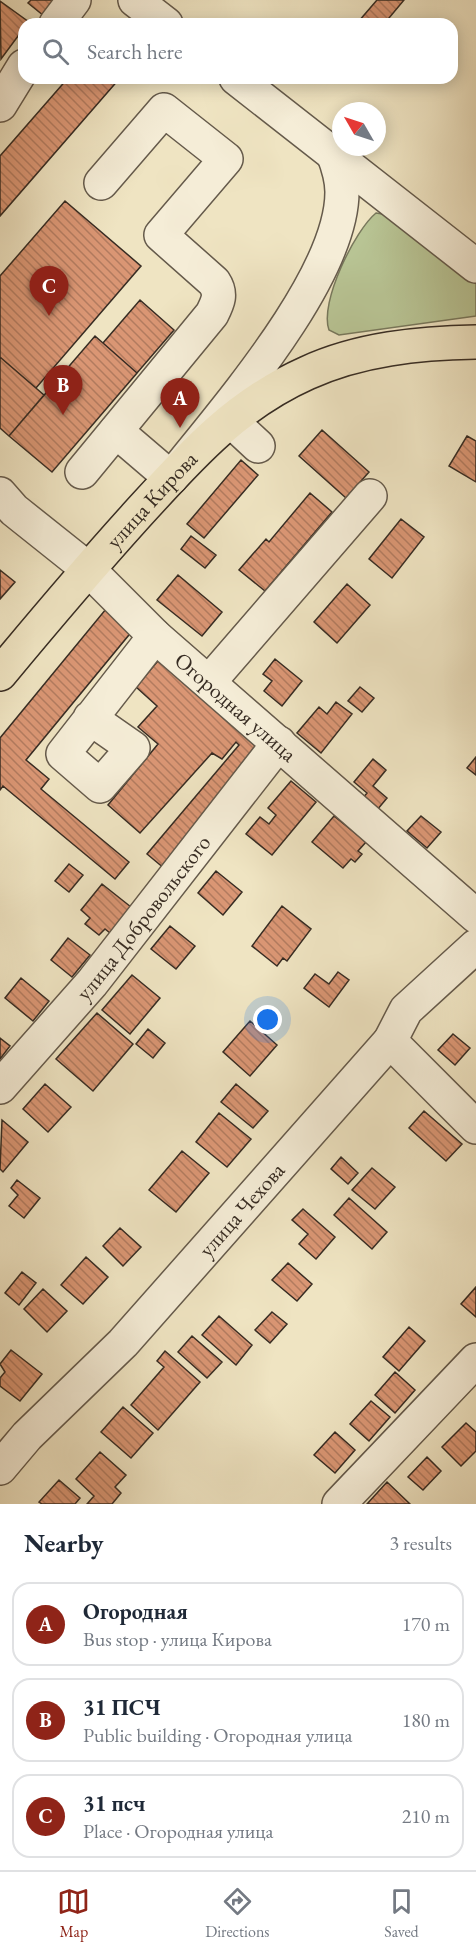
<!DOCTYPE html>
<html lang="en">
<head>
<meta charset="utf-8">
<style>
	:root { --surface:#fff; --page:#f2f2f3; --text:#1f2937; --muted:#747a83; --line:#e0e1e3; --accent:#8f2418 }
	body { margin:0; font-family:"EB Garamond",serif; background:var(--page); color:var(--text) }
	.compass { position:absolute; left:332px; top:102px; width:54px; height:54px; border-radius:50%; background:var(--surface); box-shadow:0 3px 15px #0003; rotate:309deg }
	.you { position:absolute; left:268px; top:1020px; width:21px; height:21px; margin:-15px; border:4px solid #fff; border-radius:50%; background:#1a73e8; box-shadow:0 0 0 9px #1a73e833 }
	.badge { display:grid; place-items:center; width:39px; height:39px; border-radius:50%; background:var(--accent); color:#fff; font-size:20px; font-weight:700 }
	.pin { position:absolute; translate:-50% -50px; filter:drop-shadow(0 2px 3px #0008) }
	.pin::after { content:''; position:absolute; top:32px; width:21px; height:18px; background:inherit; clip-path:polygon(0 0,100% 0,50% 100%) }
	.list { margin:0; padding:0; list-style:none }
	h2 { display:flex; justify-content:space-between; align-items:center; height:78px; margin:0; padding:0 24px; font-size:26px }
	h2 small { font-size:20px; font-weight:400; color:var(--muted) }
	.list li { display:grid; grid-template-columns:39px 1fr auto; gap:18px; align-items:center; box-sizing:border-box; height:84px; margin:0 12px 12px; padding:0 12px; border:2px solid var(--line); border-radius:18px }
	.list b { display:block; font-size:22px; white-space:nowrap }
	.list p { margin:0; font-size:20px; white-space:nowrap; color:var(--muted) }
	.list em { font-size:20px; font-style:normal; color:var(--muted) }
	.icon { flex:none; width:33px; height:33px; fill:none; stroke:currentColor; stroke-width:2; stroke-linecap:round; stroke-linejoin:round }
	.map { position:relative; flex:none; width:476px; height:1504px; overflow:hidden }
	.search { position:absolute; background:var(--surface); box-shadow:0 3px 15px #0003; left:18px; right:18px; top:18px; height:66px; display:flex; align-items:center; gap:15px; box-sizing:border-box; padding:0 21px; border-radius:18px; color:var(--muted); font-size:22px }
	.sheet { height:366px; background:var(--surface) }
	nav { display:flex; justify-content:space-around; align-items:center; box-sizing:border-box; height:84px; border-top:2px solid var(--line); background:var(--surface); font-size:16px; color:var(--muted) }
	nav a { display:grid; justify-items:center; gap:3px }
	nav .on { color:var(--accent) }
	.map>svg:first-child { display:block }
</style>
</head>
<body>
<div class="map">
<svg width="476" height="1504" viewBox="0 0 476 1504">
	<defs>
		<pattern id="building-back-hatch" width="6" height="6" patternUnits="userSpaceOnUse" patternTransform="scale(1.5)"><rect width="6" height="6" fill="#da9674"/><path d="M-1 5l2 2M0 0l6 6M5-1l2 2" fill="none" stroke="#b27b5f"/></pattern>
	</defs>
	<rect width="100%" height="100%" fill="#efe4c2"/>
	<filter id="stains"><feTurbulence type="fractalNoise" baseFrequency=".00333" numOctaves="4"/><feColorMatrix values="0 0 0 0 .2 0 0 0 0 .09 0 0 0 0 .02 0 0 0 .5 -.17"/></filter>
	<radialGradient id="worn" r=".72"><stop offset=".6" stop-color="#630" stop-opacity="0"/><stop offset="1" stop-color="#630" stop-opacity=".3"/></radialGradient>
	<!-- grass -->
	<path fill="#b8c494" stroke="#78785c" stroke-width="1.5" d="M376,213L389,215L399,221L476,284V316L339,335L329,330C319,303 355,230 376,213Z"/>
	<!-- building -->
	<path fill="url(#building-back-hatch)" stroke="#372c23" stroke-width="1.5" d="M31,0H56L44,16L28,3Z
		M377,0H404L384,24H363L359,21Z
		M0,1L29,22L24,24V28L1,59Z
		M68,78H120L0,216V156Z
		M65,201L141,266L36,388L0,357V276Z
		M140,300L174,330L137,373L103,343Z
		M95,336L137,373L52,472L9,436Z
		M0,357L44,395L9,436L0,428Z
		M322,430L369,472L346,498L299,456Z
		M467,436L476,441V482L449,466Z
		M241,460L258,475L204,538L187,524Z
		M310,493L332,512L265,591L239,570L266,539L269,542Z
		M401,519L424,537L392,578L369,559Z
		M191,536L216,555L205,568L181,549Z
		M0,570L15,582L0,599Z
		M178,575L222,612L202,636L157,600Z
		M347,584L370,605L337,643L314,622Z
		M106,609L133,630L26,760L49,779L41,789L129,862L115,879L3,786L0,790V738Z
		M162,656L254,734L257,761L165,869L147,854L239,745L236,742L222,759L212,753L140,833L108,805L158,744L138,727L157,706L136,687Z
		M275,659L302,681L282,706L264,691L272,681L263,674Z
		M360,687L374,698L362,712L348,701Z
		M336,702L352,714L321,753L297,733L319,707L327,714Z
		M476,757V775L467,768Z
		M373,759L386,770L373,786L387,798L377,810L362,799L367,793L354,782Z
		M291,781L316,802L272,855L246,834L260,817L269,824L276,815L268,808Z
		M334,816L366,842L358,851L362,854L355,862L351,859L343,868L312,842Z
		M421,816L441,832L427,848L407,831Z
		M69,864L83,875L69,892L55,881Z
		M216,871L242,892L223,915L198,893Z
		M102,884L131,907L110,933L105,929L99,935L85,924L90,918L81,910Z
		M282,906L311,929L287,961L283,958L277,966L252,946Z
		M170,926L195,946L176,969L151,949Z
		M68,938L90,955L72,977L51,960Z
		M338,972L349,980L329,1007L304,988L315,974L329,984Z
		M132,975L160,998L130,1034L102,1010Z
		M21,978L49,1001L33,1021L5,998Z
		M97,1013L133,1044L93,1091L56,1059Z
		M250,1021L277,1045L250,1076L223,1052Z
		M148,1029L165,1043L153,1058L136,1044Z
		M453,1034L470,1048L455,1065L438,1050Z
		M0,1038L10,1046L0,1059Z
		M45,1084L71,1107L48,1132L23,1109Z
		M236,1084L268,1111L253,1128L221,1102Z
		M424,1111L462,1144L446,1161L409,1128Z
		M219,1113L251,1139L227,1167L196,1142Z
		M2,1120L28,1142L3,1172L0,1169Z
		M182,1151L209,1173L176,1212L149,1190Z
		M341,1157L358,1173L348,1184L331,1169Z
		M372,1168L395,1187L375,1209L352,1190Z
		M17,1180L40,1198L24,1218L9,1206L18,1195L11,1188Z
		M349,1198L387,1232L372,1249L334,1215Z
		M303,1209L335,1237L316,1259L299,1244L308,1234L292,1220Z
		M120,1228L141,1247L123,1266L103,1246Z
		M86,1257L108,1277L83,1304L61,1285Z
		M288,1263L312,1284L297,1301L272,1280Z
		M22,1272L36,1283L19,1305L5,1293Z
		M476,1287V1317L461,1304Z
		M43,1289L67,1311L47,1332L24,1309Z
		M272,1312L287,1324L270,1343L255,1330Z
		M219,1316L252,1345L236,1365L202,1335Z
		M409,1327L425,1341L399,1371L383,1357Z
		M192,1336L222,1362L207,1378L178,1352Z
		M11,1350L42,1374L20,1401L0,1386V1378L5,1372L0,1364Z
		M165,1351L200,1382L158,1430L131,1405L164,1367L157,1361Z
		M395,1372L415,1390L395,1413L375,1395Z
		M371,1401L390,1417L369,1441L350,1424Z
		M123,1407L153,1433L131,1458L101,1432Z
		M466,1423L476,1432V1451L461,1466L442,1447Z
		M335,1432L355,1450L335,1473L314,1455Z
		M100,1452L126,1475L115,1487L121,1493L112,1504H87L94,1496L76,1479Z
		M427,1457L441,1471L423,1490L408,1477Z
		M59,1480L80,1498L75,1504H42L39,1502Z
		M387,1482L410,1504H367Z"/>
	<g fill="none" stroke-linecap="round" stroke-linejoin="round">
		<defs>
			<g id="minor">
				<path d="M135,0L166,24"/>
				<path d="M56,24L74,0"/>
				<path d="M236,78L476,266"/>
				<path d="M0,105L24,66"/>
				<path d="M229,419L258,446"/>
				<path d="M116,431L171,478C223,412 342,278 342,192C342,178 338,166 333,153"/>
				<path d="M82,472L212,314C218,302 222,294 214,282L161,235L226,159L164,110L101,183"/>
				<path id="s1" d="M0,494L14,510L88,569L155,636L476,916"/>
				<path d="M209,682L370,496"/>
				<path d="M90,718L133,748L100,786L63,754L155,636"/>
				<path d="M390,1041L476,1127"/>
				<path id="s2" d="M0,1087L92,983L279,743"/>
				<path id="s3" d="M0,1468L27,1436L123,1343L390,1041L406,1010L476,946"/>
				<path d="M339,1504L476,1360"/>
			</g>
			<g id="major">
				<path id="s4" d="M0,674C44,621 88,569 134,518C187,460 233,406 307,373C359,349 419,343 476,342"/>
			</g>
		</defs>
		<!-- minor casing -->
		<use href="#minor" stroke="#655a4b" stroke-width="36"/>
		<!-- major casing -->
		<use href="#major" stroke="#372c23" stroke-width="36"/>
		<!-- minor -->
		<use href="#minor" stroke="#f5edd7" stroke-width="33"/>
		<!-- major -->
		<use href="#major" stroke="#efe4c2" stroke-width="33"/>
	</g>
	<g text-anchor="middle" stroke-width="4.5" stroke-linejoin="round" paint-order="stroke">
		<!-- street labels -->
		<g font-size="22" fill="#372c23" stroke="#f5edd7">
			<text dy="8" stroke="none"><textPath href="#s4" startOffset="231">улица Кирова</textPath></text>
			<text dy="8" stroke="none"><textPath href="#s1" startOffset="318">Огородная улица</textPath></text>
			<text dy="8" stroke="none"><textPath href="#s2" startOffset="222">улица Добровольского</textPath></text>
			<text dy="8" stroke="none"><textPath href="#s3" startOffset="354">улица Чехова</textPath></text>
		</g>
	</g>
	<rect width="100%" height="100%" filter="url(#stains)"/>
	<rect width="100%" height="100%" fill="url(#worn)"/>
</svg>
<svg class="compass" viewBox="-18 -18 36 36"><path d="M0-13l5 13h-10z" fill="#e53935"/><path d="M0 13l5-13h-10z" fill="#747a83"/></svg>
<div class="you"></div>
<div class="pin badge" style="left:180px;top:428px">A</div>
<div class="pin badge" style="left:63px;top:415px">B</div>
<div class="pin badge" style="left:49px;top:316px">C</div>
<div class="search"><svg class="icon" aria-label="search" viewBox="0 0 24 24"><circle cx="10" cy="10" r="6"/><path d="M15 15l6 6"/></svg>Search here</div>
</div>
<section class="sheet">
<h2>Nearby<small>3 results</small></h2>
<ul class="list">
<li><span class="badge">A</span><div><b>Огородная</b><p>Bus stop · улица Кирова</p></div><em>170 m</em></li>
<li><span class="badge">B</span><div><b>31 ПСЧ</b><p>Public building · Огородная улица</p></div><em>180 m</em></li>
<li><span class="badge">C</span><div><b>31 псч</b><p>Place · Огородная улица</p></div><em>210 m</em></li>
</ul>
</section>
<nav>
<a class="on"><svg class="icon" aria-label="map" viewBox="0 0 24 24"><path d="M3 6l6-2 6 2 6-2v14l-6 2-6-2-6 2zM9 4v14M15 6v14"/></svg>Map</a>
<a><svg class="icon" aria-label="directions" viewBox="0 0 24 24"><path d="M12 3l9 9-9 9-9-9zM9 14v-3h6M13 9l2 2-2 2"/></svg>Directions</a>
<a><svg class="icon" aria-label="saved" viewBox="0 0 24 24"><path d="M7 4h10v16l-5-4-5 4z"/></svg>Saved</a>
</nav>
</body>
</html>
